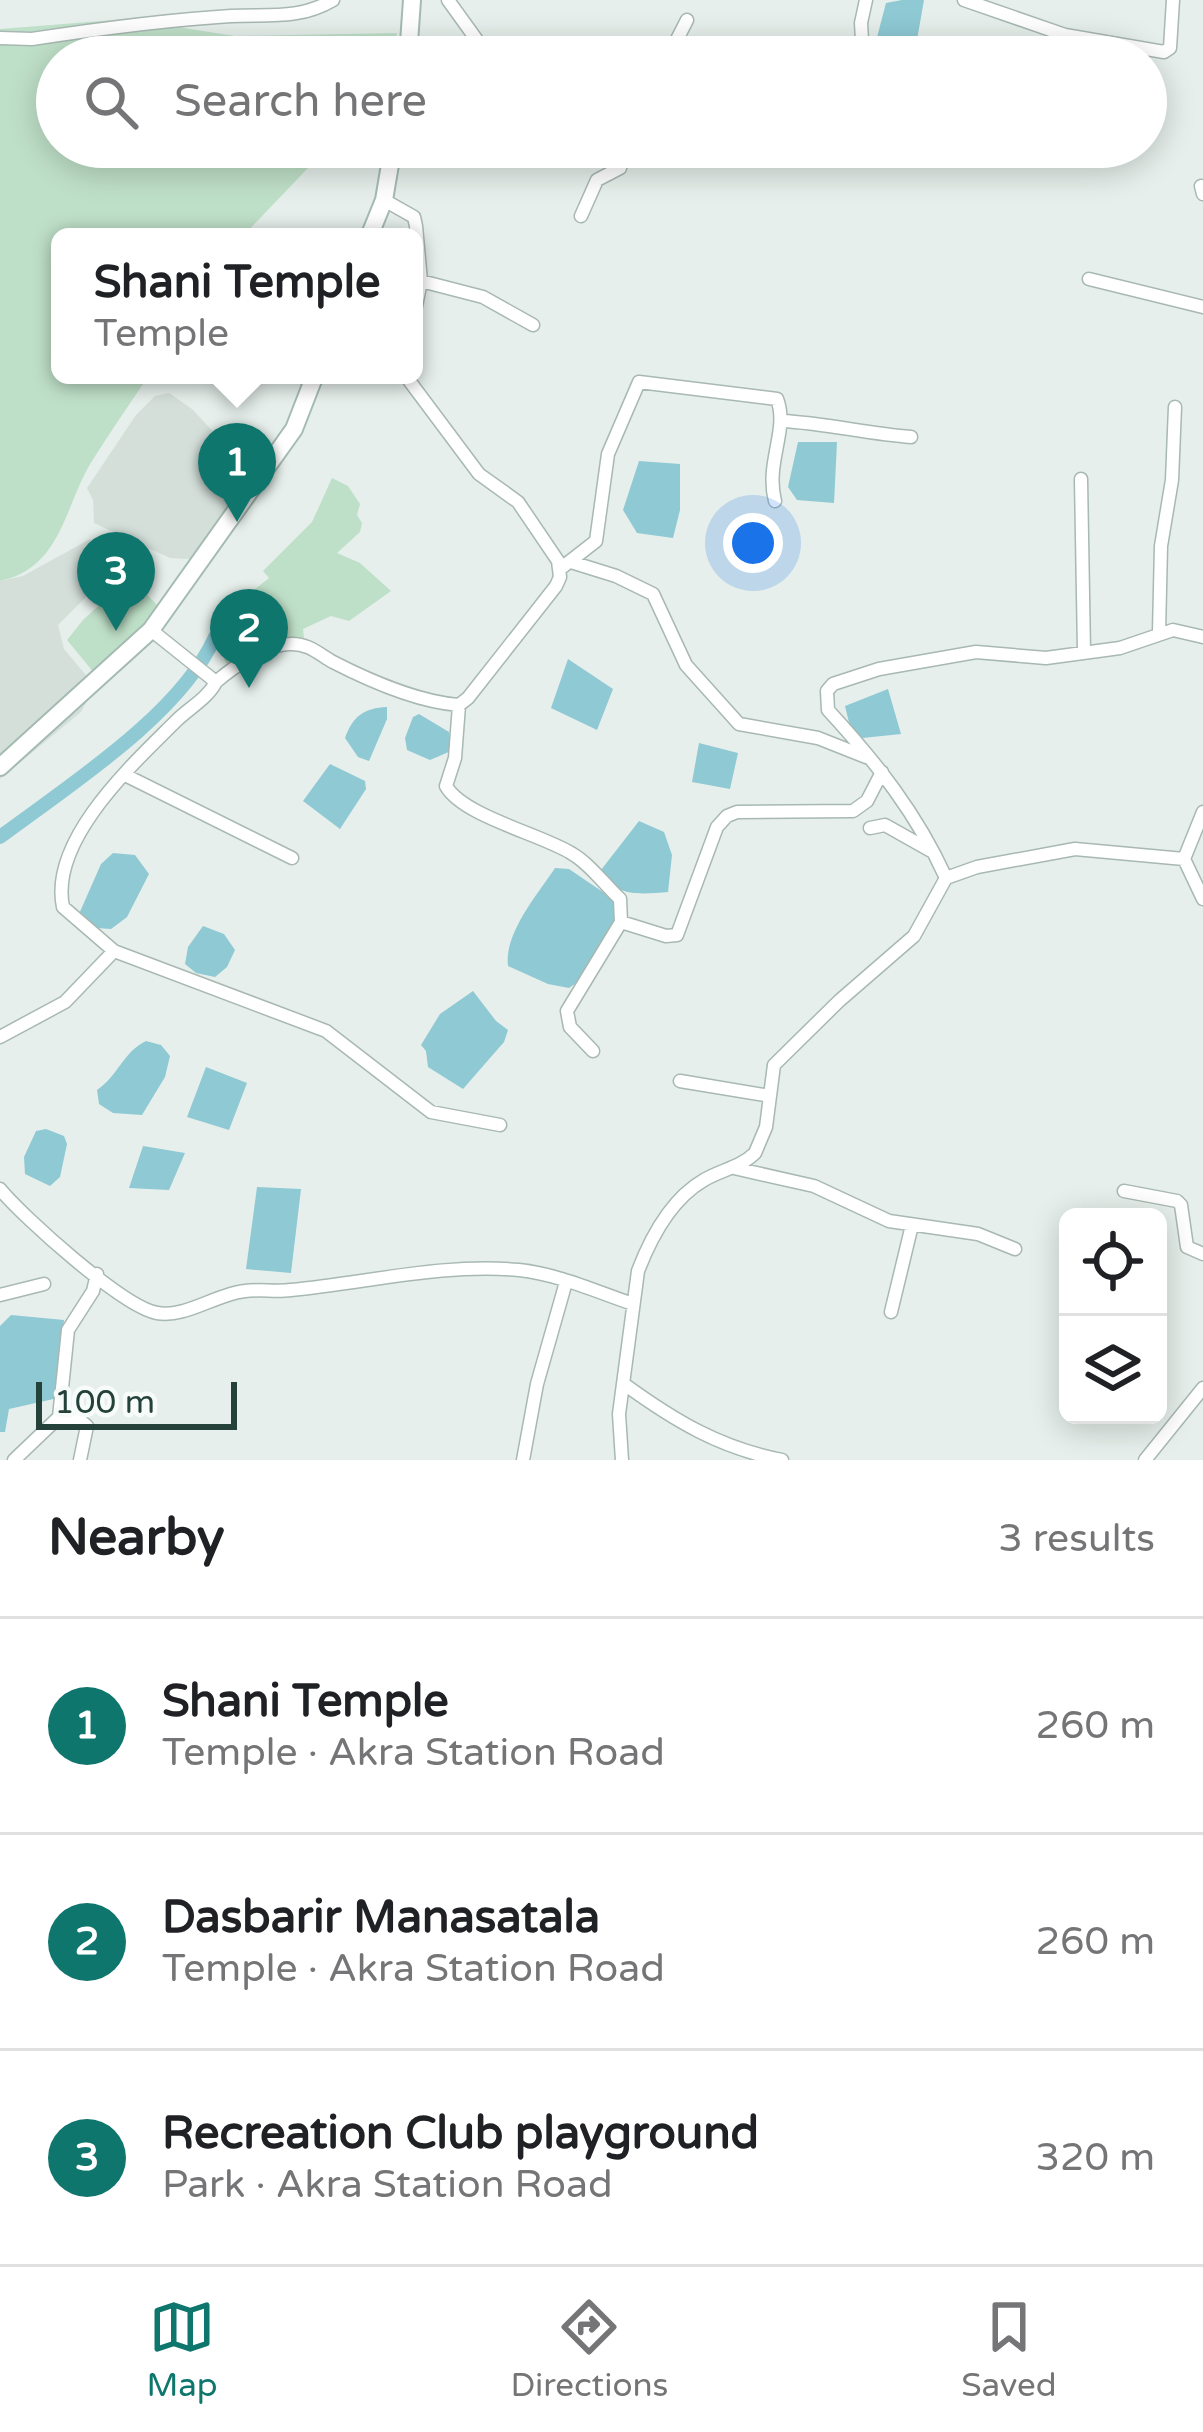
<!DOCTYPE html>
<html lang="en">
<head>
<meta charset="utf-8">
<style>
	:root { --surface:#fff; --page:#f2f2f2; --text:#202124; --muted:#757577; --line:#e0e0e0; --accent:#0f766e }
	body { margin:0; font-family:"Varela Round",sans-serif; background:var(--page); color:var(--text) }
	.controls { position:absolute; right:36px; bottom:36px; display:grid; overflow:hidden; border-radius:18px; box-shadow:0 6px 30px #0003 }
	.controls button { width:108px; height:108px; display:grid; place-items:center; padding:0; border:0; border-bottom:3px solid var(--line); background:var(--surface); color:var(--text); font:60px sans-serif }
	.scale { position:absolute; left:36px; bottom:30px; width:201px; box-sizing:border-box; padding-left:12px; border:6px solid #24423a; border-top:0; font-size:33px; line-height:42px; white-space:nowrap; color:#24423a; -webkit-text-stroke:9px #f7fbf9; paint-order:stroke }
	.you { position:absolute; left:753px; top:543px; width:42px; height:42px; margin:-30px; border:9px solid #fff; border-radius:50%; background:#1a73e8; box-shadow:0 0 0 18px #1a73e833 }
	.badge { display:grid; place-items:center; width:78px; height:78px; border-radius:50%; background:var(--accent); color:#fff; font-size:39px; font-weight:700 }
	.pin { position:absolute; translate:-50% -99px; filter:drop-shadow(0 3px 6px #0008) }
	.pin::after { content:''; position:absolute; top:63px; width:42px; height:36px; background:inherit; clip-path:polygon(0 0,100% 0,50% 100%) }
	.popup { position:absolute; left:51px; top:228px; width:372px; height:156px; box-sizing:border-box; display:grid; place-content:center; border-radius:18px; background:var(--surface); filter:drop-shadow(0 3px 9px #0005); font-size:39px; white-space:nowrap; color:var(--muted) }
	.popup b { font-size:45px; color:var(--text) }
	.popup::after { content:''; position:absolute; left:50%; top:100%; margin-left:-24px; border:24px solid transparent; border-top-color:var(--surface) }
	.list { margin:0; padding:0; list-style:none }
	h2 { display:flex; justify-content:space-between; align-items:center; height:156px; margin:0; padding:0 48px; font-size:51px }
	h2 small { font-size:39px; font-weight:400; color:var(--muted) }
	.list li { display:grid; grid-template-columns:78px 1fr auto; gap:36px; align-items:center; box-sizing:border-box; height:216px; padding:0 48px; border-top:3px solid var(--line) }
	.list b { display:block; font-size:45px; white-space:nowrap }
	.list p { margin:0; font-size:39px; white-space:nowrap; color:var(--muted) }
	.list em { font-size:39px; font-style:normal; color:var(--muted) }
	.icon { flex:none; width:66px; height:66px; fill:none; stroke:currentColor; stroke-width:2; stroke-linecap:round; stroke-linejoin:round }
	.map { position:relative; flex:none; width:1203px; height:1460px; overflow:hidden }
	.search { position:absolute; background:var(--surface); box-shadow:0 6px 30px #0003; left:36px; right:36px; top:36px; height:132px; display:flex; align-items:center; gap:30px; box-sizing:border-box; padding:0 42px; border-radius:66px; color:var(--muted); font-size:45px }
	.sheet { height:804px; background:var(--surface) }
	nav { display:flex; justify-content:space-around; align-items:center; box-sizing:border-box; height:168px; border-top:3px solid var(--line); background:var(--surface); font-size:33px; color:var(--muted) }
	nav a { display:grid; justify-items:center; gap:6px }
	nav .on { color:var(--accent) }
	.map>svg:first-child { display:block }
</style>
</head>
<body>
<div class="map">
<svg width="1203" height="1460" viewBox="0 0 1203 1460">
	<rect width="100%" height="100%" fill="#e6efeb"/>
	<!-- built -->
	<path fill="#d4dfda" d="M169,393L192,409L219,438L252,484L200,557L188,559L170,558L94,523L93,500L87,488L136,415L155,396Z
		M90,539L110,556L97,586L58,625L64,649L95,686L81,712L0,779V581L23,576Z"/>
	<!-- green -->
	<path fill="#bfe0c8" d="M127,19L235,36L397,33L392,57H57V147H328L242,237H60V375H149C130,404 110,432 92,461C64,506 62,568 0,581V29Z
		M332,478L348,486L360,504L357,515L362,523L360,532L337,553L360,563L391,591L349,621L331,616L303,629L304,638L299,642L280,638L236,663H226L222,654L244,598L269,578L263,571L312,522Z
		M130,577L158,606L167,622L104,685L67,640L83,620Z"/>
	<!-- water -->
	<path fill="#8ec9d4" d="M902,0H924L914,57H877L875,45L886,3Z
		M798,442H837L834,503L797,500L788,487Z
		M639,461L680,464V510L673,538L637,533L623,510Z
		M568,659L613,689L597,730L551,708Z
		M888,689L901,734L853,739L845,706Z
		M387,707V719L369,761L358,757L345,738C353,716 364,708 387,707Z
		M419,714L449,732L451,751L430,760L407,750L405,738L413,717Z
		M699,743L738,753L730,789L692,782Z
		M330,764L365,781L366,789L340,829L303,801Z
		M639,821L664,832L672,855L668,892C642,894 613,898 601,870Z
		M113,853L135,855L149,874L127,917L111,929L96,928L79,914L101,864Z
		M555,868L569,869L619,903C615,932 595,972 569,988L548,984L508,966C504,933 538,894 555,868Z
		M203,926L224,934L235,950L227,967L215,977L196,973L185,964L188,947Z
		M473,991L496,1021L508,1030L504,1042L463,1089L428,1067L426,1051L421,1045L440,1014Z
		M146,1041L161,1045L170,1056L165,1077L142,1115L113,1113L99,1104L97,1090C118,1076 123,1052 146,1041Z
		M206,1067L247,1083L229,1130L187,1117Z
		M46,1129L64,1136L67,1144L60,1177L50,1186L25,1174L24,1157L36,1131Z
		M143,1146L185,1153L169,1190L129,1188Z
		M257,1187L301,1189L291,1273L246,1269Z
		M11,1315L64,1320L58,1398L9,1409L5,1432H0V1326Z"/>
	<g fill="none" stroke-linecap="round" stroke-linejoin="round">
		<!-- canal -->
		<path stroke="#8ec9d4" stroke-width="14" d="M0,837C68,786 180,715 215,637"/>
		<defs>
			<path id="street" d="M448,0L479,43L500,57
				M964,0L1065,35L1164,52L1170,48L1173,0
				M0,38L32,39C98,29 165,20 231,16C268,14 299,20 333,0
				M668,57L687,20
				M863,57L861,23L866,0
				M1201,186L1203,194
				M384,200L414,217L416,226L421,281L414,316
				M581,216L597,180L620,168L625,147
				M1089,279L1203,307
				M421,281L483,297L533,325
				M405,375L479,474L518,502L558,561L560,577L556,586L468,698L459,705L455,758L446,786C463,816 540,834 571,853C590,864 604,884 620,899L621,922L567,1011L570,1027L593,1051
				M782,421C826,423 867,434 911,437
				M1081,479L1084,652
				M571,562L616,576L653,594L686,665L739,724L818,738L866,757
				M560,569L596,541L608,454L639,382L777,399C789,430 765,462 775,501
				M151,630L216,682C207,699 189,708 176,721C133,764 49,840 63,907L114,951L326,1031L431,1112L500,1125
				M1159,632L1161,546L1172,480L1175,407
				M216,682C233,667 267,644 290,644C308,643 319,654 333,662C368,680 419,702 459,705
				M125,775L292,858
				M1203,812L1184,859L1203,899
				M870,828L885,825L933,852
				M946,878C917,814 876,762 828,710L827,691L833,684L879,669L976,652L1046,658L1120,648L1173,630L1203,637
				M621,922L666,936L677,935L717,827L727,816L737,812L853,811L867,801L882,772
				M0,1037L65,1002L114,951
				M680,1081L770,1096
				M734,1168L814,1186L889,1221L978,1234L1015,1249
				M0,1189C23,1217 123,1307 157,1313C186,1318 216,1294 245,1291C260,1289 276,1292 291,1290C367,1283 442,1263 519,1270C558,1274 597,1292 633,1304
				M1124,1191L1177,1201L1181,1205L1187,1247L1203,1254
				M0,1295L44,1284
				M891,1312L912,1225
				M624,1384C675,1421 720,1448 782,1460
				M59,1417L68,1330L93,1291L97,1274
				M14,1460L59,1417L81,1421L87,1426L80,1460
				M523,1460L537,1384L566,1282
				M622,1460L619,1414L638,1271C651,1237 671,1199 704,1180C721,1170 741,1167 755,1153L766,1127L774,1065L839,1001L914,936L946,878L977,867L1075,849L1184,859
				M1145,1460L1203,1388"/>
			<path id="secondary" d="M408,57L412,0
				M369,237L384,200L393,147
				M0,767L151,630L294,429L315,375"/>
		</defs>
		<!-- street casing -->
		<use href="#street" stroke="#a8b8b2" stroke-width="15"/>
		<!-- secondary casing -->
		<use href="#secondary" stroke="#a4bbb3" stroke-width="20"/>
		<!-- street -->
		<use href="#street" stroke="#fff" stroke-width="12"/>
		<!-- secondary -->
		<use href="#secondary" stroke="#fff" stroke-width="16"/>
	</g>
</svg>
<div class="controls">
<button><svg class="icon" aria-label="locate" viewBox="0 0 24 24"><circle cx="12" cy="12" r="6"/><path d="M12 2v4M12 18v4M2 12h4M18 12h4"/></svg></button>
<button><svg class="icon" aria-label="layers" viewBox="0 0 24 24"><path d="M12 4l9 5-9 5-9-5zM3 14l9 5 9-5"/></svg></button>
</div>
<div class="scale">100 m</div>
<div class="you"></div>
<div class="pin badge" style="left:237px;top:522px">1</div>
<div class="popup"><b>Shani Temple</b>Temple</div>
<div class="pin badge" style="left:249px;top:688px">2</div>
<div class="pin badge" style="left:116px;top:631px">3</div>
<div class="search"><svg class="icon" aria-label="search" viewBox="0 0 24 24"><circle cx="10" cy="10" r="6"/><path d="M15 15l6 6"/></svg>Search here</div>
</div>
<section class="sheet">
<h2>Nearby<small>3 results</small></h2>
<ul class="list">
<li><span class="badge">1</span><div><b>Shani Temple</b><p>Temple · Akra Station Road</p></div><em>260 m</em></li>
<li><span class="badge">2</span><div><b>Dasbarir Manasatala</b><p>Temple · Akra Station Road</p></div><em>260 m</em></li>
<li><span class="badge">3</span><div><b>Recreation Club playground</b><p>Park · Akra Station Road</p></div><em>320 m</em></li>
</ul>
</section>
<nav>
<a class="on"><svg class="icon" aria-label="map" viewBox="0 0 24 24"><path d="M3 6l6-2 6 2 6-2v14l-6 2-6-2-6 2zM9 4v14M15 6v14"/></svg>Map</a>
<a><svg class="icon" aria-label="directions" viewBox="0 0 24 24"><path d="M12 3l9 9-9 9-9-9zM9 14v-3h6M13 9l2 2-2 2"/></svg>Directions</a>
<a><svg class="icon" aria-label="saved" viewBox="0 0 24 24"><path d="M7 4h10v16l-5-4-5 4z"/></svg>Saved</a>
</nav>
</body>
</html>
